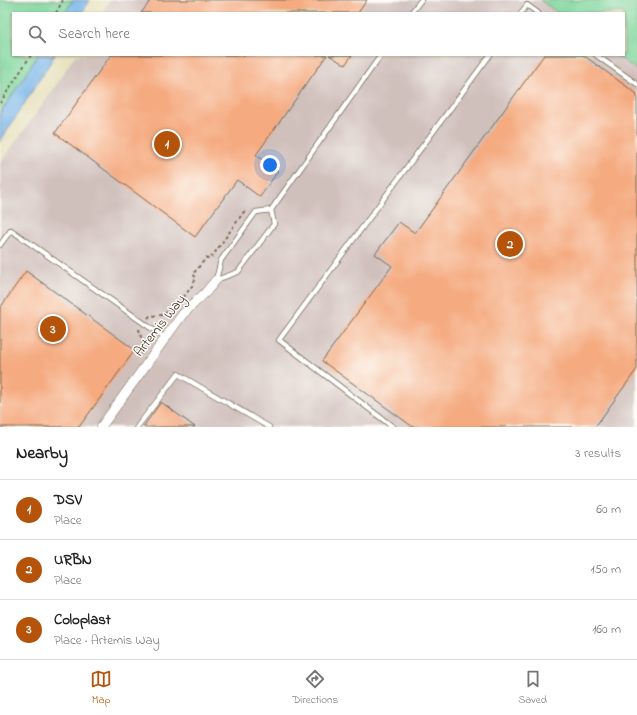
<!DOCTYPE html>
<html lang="en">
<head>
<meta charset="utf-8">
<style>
	:root { --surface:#fff; --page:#f6f6f6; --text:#222; --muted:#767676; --line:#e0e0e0; --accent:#b45309 }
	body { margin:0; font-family:"Indie Flower",sans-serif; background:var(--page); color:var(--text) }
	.you { position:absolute; left:270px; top:165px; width:14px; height:14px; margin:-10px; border:3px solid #fff; border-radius:50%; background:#1a73e8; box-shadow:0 0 0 6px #1a73e833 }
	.badge { display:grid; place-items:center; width:26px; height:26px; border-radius:50%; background:var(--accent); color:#fff; font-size:13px; font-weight:700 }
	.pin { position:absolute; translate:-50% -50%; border:2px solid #fff; box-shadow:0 1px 4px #0006 }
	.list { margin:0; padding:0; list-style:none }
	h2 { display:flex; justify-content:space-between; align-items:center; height:52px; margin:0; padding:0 16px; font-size:17px }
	h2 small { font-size:13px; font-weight:400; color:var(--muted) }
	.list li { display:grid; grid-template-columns:26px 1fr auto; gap:12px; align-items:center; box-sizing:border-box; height:60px; padding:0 16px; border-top:1px solid var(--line) }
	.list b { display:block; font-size:15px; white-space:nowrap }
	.list p { margin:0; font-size:13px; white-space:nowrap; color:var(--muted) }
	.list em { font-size:13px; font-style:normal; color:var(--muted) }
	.icon { flex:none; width:22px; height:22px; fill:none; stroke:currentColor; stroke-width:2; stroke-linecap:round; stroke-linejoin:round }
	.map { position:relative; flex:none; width:637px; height:427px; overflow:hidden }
	.search { position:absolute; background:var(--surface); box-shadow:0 1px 3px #0004; left:12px; right:12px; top:12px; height:44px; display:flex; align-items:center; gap:10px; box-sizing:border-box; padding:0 14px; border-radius:0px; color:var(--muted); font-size:15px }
	.sheet { height:232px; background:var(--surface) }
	nav { display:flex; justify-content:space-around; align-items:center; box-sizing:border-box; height:56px; border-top:1px solid var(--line); background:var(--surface); font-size:11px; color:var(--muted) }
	nav a { display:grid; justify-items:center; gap:2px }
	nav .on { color:var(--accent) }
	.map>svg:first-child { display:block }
</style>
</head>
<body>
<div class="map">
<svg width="637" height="427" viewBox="0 0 637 427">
	<rect width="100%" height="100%" fill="#fdfcf7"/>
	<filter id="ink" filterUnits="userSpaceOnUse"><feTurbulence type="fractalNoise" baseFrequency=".025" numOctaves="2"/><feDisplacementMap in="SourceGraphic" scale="8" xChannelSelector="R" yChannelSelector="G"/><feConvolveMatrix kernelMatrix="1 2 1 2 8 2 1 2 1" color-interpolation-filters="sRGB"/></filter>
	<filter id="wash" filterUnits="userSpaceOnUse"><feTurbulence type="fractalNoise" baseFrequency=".012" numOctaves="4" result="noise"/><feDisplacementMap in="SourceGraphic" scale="16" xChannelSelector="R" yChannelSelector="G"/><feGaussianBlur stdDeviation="0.9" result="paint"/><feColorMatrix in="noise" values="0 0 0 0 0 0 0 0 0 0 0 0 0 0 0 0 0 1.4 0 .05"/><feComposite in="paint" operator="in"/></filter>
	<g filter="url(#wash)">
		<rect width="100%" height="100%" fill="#e6e0bb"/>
		<!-- industrial -->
		<path fill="#d0c0bc" d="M110,0H637V427H0V163L51,93L75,55H624V13H102Z"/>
		<!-- green -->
		<path fill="#7bd49a" stroke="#5b7f5c" d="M0,0H73L65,13H13V55H38L0,114Z
			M540,0H637V70L616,55H624V13H558Z"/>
		<!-- water -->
		<path fill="#76b3e8" stroke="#586e83" d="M73,0H90L82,13H65Z
			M38,55H55L0,142V114Z"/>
		<g id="blocks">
			<!-- building -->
			<path fill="#f5aa80" d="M151,0H367L358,13H141Z
				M111,55H327L256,155L278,171L260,197L237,180L195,237L55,133Z
				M329,55H352L345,65Z
				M544,55H583L637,94V369L595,427H413L322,361L392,266L375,254L399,222L415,233Z
				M26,271L135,350L79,427H0V308Z
				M161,402L195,427H143Z"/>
		</g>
	</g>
	<g filter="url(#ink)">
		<use href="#blocks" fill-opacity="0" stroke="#776a55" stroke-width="1"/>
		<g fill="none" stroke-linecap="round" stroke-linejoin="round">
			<defs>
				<path id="service" d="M411,13L421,0
					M521,13L527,5L538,13
					M596,55L637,84
					M0,245L11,230L165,338
					M216,280L221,260L256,212L271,210L381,55
					M216,280L238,272L274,224L271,210
					M137,427L178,374L269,427
					M393,427L279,340L490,55"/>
				<path id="minor" d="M101,427L182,315L206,292L216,280"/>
			</defs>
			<!-- service casing -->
			<use href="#service" stroke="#776a55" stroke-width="6"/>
			<!-- minor casing -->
			<use href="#minor" stroke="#776a55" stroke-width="10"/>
			<!-- path -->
			<path stroke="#776a55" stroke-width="2" stroke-dasharray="3 3" stroke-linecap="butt" d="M56,13L63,0
				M0,103L31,55
				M180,302L192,286L196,278L193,274L206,258H211L246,209
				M148,318L150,316L162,315L173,309
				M139,329L143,345L142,354"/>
			<!-- service -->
			<use href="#service" stroke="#fff" stroke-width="4.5"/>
			<!-- minor -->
			<use href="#minor" stroke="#fff" stroke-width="9"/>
		</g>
	</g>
	<g text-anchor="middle" stroke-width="3" stroke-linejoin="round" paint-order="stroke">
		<!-- street labels -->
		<g font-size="14" fill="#3b2a1e" stroke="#fdfcf7">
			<text transform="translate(159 325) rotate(-52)" y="5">Artemis Way</text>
		</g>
	</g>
</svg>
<div class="you"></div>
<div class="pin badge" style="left:167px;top:144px">1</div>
<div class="pin badge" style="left:510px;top:244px">2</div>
<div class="pin badge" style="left:53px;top:329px">3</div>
<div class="search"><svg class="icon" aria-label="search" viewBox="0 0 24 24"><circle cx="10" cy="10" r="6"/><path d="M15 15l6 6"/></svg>Search here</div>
</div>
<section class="sheet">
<h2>Nearby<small>3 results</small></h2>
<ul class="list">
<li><span class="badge">1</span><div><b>DSV</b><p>Place</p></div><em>60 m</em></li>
<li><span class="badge">2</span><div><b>URBN</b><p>Place</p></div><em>150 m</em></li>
<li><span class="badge">3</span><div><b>Coloplast</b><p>Place · Artemis Way</p></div><em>160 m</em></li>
</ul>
</section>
<nav>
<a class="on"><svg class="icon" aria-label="map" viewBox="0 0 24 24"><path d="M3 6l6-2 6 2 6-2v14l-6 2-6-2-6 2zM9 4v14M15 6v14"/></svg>Map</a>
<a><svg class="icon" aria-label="directions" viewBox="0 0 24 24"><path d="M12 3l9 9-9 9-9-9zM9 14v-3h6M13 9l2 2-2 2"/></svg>Directions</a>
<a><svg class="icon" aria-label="saved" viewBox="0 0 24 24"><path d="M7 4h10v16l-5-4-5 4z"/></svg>Saved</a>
</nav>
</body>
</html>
